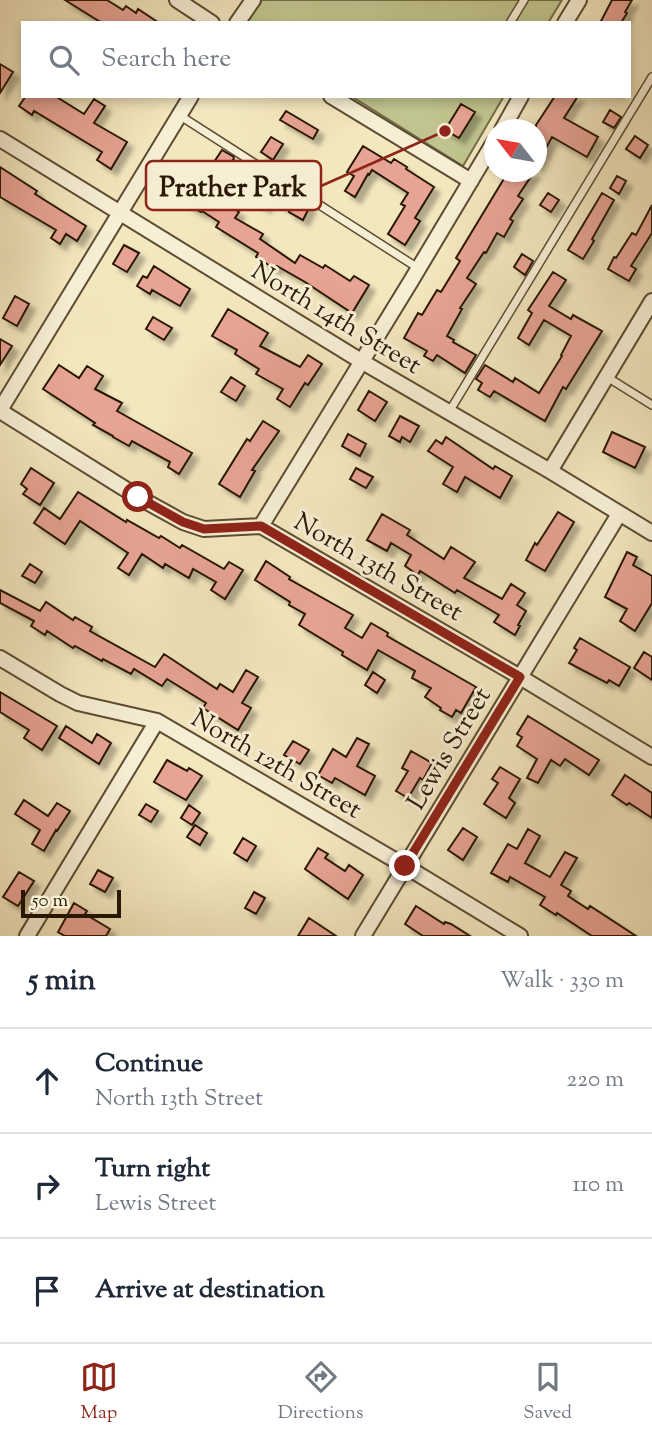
<!DOCTYPE html>
<html lang="en">
<head>
<meta charset="utf-8">
<style>
	:root { --surface:#fff; --page:#f2f2f3; --text:#1f2937; --muted:#747a83; --line:#e0e1e3; --accent:#8f2418 }
	body { margin:0; font-family:"Sorts Mill Goudy",serif; background:var(--page); color:var(--text) }
	.compass { position:absolute; left:484px; top:119px; width:63px; height:63px; border-radius:50%; background:var(--surface); box-shadow:0 4px 10px #0003; rotate:301deg }
	.scale { position:absolute; left:21px; bottom:18px; width:100px; box-sizing:border-box; padding-left:7px; border:4px solid #291904; border-top:0; font-size:19px; line-height:24px; white-space:nowrap; color:#291904; -webkit-text-stroke:5px #f7efd5; paint-order:stroke }
	.stop { position:absolute; width:21px; height:21px; margin:-16px; border:5px solid #8f2418; border-radius:50%; background:#fff }
	.stop.end { background:#8f2418; border-color:#fff; box-shadow:0 2px 7px #0008 }
	.list { margin:0; padding:0; list-style:none }
	h2 { display:flex; justify-content:space-between; align-items:center; height:91px; margin:0; padding:0 28px; font-size:30px }
	h2 small { font-size:23px; font-weight:400; color:var(--muted) }
	.list li { display:grid; grid-template-columns:46px 1fr auto; gap:21px; align-items:center; box-sizing:border-box; height:105px; padding:0 28px; border-top:2px solid var(--line) }
	.list b { display:block; font-size:26px; white-space:nowrap }
	.list p { margin:0; font-size:23px; white-space:nowrap; color:var(--muted) }
	.list em { font-size:23px; font-style:normal; color:var(--muted) }
	.icon { flex:none; width:38px; height:38px; fill:none; stroke:currentColor; stroke-width:2; stroke-linecap:round; stroke-linejoin:round }
	.map { position:relative; flex:none; width:652px; height:936px; overflow:hidden }
	.search { position:absolute; background:var(--surface); box-shadow:0 4px 10px #0003; left:21px; right:21px; top:21px; height:77px; display:flex; align-items:center; gap:18px; box-sizing:border-box; padding:0 24px; border-radius:0px; color:var(--muted); font-size:26px }
	.sheet { height:406px; background:var(--surface) }
	nav { display:flex; justify-content:space-around; align-items:center; box-sizing:border-box; height:98px; border-top:2px solid var(--line); background:var(--surface); font-size:19px; color:var(--muted) }
	nav a { display:grid; justify-items:center; gap:4px }
	nav .on { color:var(--accent) }
	.map>svg:first-child { display:block }
</style>
</head>
<body>
<div class="map">
<svg width="652" height="936" viewBox="0 0 652 936">
	<defs>
		<filter id="shadow"><feDropShadow dx="6" dy="6" stdDeviation="2" flood-color="#0004"/></filter>
	</defs>
	<rect width="100%" height="100%" fill="#f3e7be"/>
	<filter id="stains"><feTurbulence type="fractalNoise" baseFrequency=".00286" numOctaves="4"/><feColorMatrix values="0 0 0 0 .2 0 0 0 0 .09 0 0 0 0 .02 0 0 0 .5 -.17"/></filter>
	<radialGradient id="worn" r=".72"><stop offset=".6" stop-color="#630" stop-opacity="0"/><stop offset="1" stop-color="#630" stop-opacity=".3"/></radialGradient>
	<!-- green -->
	<path fill="#c1c48e" stroke="#756e49" stroke-width="2" d="M262,0H562L548,23H246Z
		M351,96H504L463,166Z"/>
	<!-- building -->
	<path fill="#e7a393" stroke="#291904" stroke-width="2" filter="url(#shadow)" d="M65,0H107L123,10L126,6L136,13L138,9L159,23H102Z
		M612,0H632L625,12L627,13L621,23H600Z
		M0,64L13,72L0,93Z
		M26,96H55L84,114L94,99L105,106L94,123L127,142L111,169L97,160L102,152L34,111L32,115L19,106Z
		M555,96H578L564,118L598,137L587,157L552,137L536,166V125Z
		M461,104L475,112L459,138L445,130Z
		M610,110L621,117L614,128L603,122Z
		M286,111L318,130L313,139L280,120Z
		M635,136L648,145L640,158L626,149Z
		M271,137L283,144L273,160L261,152Z
		M363,146L391,163L394,159L407,167L406,169L434,187L415,218L420,221L405,245L388,234L405,206L401,204L408,193L372,170L369,175L368,174L355,197L345,191L354,176L347,172Z
		M222,150L234,157L233,160L265,177L291,194L290,195L310,206L303,220L289,212L290,210L270,198L265,207L252,199L255,194L230,179L231,177L212,165Z
		M0,167L37,191L35,194L86,226L77,241L66,234L60,244L51,238L56,230L0,197Z
		M171,171L212,192L211,194L239,212L235,218L263,234L260,239L295,263L300,255L323,268L325,265L350,281L354,276L369,285L352,313L305,282L277,266L275,269L256,257L258,253L216,227L219,222L202,211L201,212L188,205L191,199L175,189L171,197L160,190Z
		M508,172H534L518,196L523,199L510,219L513,221L504,237L497,233L486,253L484,252L467,278L476,284L460,308L462,309L447,336L454,340L453,342L476,355L465,373L437,355L433,361L424,356L427,351L404,338L418,313L422,315L437,290L441,292L460,261L456,258Z
		M617,176L626,181L619,194L610,188Z
		M548,193L559,200L551,212L540,205Z
		M602,193L614,200L592,239L594,241L583,259L568,250Z
		M652,205V233L631,266L636,269L629,281L608,269L614,257L616,258L632,233L636,235Z
		M124,245L139,253L127,272L113,264Z
		M522,254L533,261L525,275L514,267Z
		M154,266L190,289L180,306L152,290L150,294L137,286L143,276L147,278Z
		M553,272L566,280L549,306L571,319L573,315L602,331L566,389L563,387L545,421L494,391L490,397L478,390L482,383L476,379L485,365L513,382L515,378L539,393L562,356L561,355L571,336L544,320L529,345L518,338L532,313L528,310Z
		M15,296L29,304L17,326L3,318Z
		M228,309L268,333L260,346L300,367L308,355L322,364L308,385L305,383L290,407L277,399L283,389L256,374L259,369L235,354L237,350L212,336Z
		M153,317L172,328L164,340L146,329Z
		M0,339L12,346L0,365Z
		M59,365L79,378L87,366L103,376L95,389L122,403L117,411L192,453L179,474L168,467L170,462L132,441L129,446L113,437V436L93,425L95,423L43,389Z
		M231,377L245,386L236,401L221,392Z
		M369,391L387,402L375,421L358,410Z
		M400,416L419,426L410,442L402,437L400,442L389,436Z
		M263,421L279,431L252,470L255,471L240,497L219,484L247,439L250,441Z
		M612,432L645,447L635,468L603,452Z
		M348,434L366,444L360,456L342,446Z
		M446,437L493,469L495,466L512,476L500,498L465,477L457,492L443,484L453,467L428,451L436,440L442,444Z
		M31,468L54,483L40,505L23,494L27,489L21,484Z
		M356,468L373,477L366,488L350,479Z
		M78,492L126,522L127,520L159,538L161,536L180,548L182,545L224,569L229,562L243,570L225,599L211,590L216,582L193,569L189,578L165,564L163,568L142,554L129,575L118,568L128,553L80,521L65,544L34,523L44,508L60,519Z
		M558,512L574,522L545,571L526,560L535,543L537,545Z
		M382,514L410,530L407,535L444,559L451,547L475,562L464,578L502,599L511,584L525,593L517,605L526,611L518,625L520,626L515,635L494,622L499,615L457,590L455,593L420,571L418,575L405,566L411,555L391,543L387,551L367,540Z
		M627,552L637,557L633,565L652,576V603L635,631L620,621L627,609L605,597Z
		M266,561L290,577L289,579L353,615L345,628L362,638L371,623L388,633L387,636L476,687L461,713L456,710L452,717L440,710L441,708L425,697L431,688L412,678L415,671L378,650L367,670L342,655L343,652L299,625L305,614L289,605L290,602L255,580Z
		M30,564L42,572L35,583L22,576Z
		M0,590L40,611L46,602L73,620L75,617L92,627L90,631L155,667L164,654L217,689L220,684L233,692L246,670L258,677L242,703L251,708L238,730L203,708L206,703L167,679L162,686L134,669L131,674L103,659L102,661L75,646L73,648L47,631L45,635L31,626L34,621L0,603Z
		M580,638L630,667L619,686L609,680L607,683L569,663L577,650L574,648Z
		M644,652L652,657V680L634,668Z
		M373,672L385,680L377,693L365,685Z
		M0,692L57,726L42,750L24,738L29,730L0,712Z
		M528,716L599,760L589,775L565,759L560,766L551,760L538,783L527,778L537,759L517,746L522,737L517,734Z
		M66,726L92,743L97,734L111,743L99,764L59,738Z
		M357,738L369,744L357,766L375,776L365,795L335,778L332,783L318,775L333,749L346,757Z
		M293,741L309,750L300,764L284,755Z
		M411,751L432,763L423,780L420,778L408,798L396,791L408,771L402,768Z
		M167,760L187,771L189,768L202,776L186,800L154,782Z
		M500,767L520,779L509,798L515,803L506,818L484,804L498,783L492,779Z
		M625,775L652,793V818L629,803L627,805L612,795Z
		M24,800L48,816L57,803L70,811L57,831L56,830L44,851L32,844L40,830L15,814Z
		M146,804L158,811L151,822L139,815Z
		M189,805L200,813L192,825L181,818Z
		M195,825L207,833L200,845L187,837Z
		M463,828L477,837L463,860L448,850Z
		M528,829L540,836L525,863L550,877L565,852L577,858L561,885L571,891L568,896L588,909L590,906L636,936H592L557,913L556,915L540,905L545,897L510,877L508,882L491,873L508,844L517,849Z
		M243,838L256,846L247,861L234,853Z
		M318,848L328,854L325,858L345,871L349,865L363,875L348,899L305,869Z
		M98,870L113,878L105,892L90,884Z
		M19,872L34,881L18,906L3,897Z
		M254,892L265,898L256,914L245,908Z
		M74,903L87,911L85,914L110,929L106,936H65L58,932Z
		M416,906L444,924L445,922L451,924L470,936H423L405,924Z
		M309,918L336,936H298Z"/>
	<g fill="none" stroke-linecap="round" stroke-linejoin="round">
		<defs>
			<path id="service" d="M510,23L524,0
				M179,115L418,268
				M607,377L652,405
				M449,412L652,77"/>
			<path id="minor" d="M177,0L212,23
				M237,23L253,0
				M565,23L579,0
				M331,96L471,181
				M502,130L521,96
				M0,139L361,361L550,471L652,533
				M0,410L191,96
				M0,411L138,497L183,522L204,529L261,526L520,677L652,757
				M550,471L652,301
				M261,526L411,281L494,142
				M0,658L60,694L78,703L157,721L405,866L520,936
				M27,936L157,721
				M363,936L619,514"/>
		</defs>
		<!-- service casing -->
		<use href="#service" stroke="#5c4c32" stroke-width="10"/>
		<!-- minor casing -->
		<use href="#minor" stroke="#5c4c32" stroke-width="18"/>
		<!-- service -->
		<use href="#service" stroke="#f7efd5" stroke-width="7"/>
		<!-- minor -->
		<use href="#minor" stroke="#f7efd5" stroke-width="14"/>
	</g>
	<g fill="none" stroke-linecap="round" stroke-linejoin="round">
		<!-- route -->
		<path stroke="#8f2418" stroke-width="9" d="M138,497L183,522L204,529L261,526L520,677L405,866"/>
	</g>
	<g text-anchor="middle" stroke-width="6" stroke-linejoin="round" paint-order="stroke">
		<!-- street labels -->
		<g font-size="26" fill="#291904" stroke="#f7efd5">
			<text transform="translate(337 317) rotate(31)" y="9">North 14th Street</text>
			<text transform="translate(379 566) rotate(30)" y="9">North 13th Street</text>
			<text transform="translate(448 748) rotate(-59)" y="9">Lewis Street</text>
			<text transform="translate(277 763) rotate(30)" y="9">North 12th Street</text>
		</g>
	</g>
	<!-- callouts -->
	<path fill="none" stroke="#8f2418" stroke-width="2.5" d="M445 131L321 186"/>
	<circle fill="#8f2418" stroke="#f7efd5" stroke-width="2.5" cx="445" cy="131" r="7"/>
	<rect fill="#f7efd5" stroke="#8f2418" stroke-width="2.5" x="146" y="161" width="175" height="49" rx="7"/>
	<g font-size="28" text-anchor="middle" font-weight="bold" fill="#291904">
		<text x="233" y="196">Prather Park</text>
	</g>
	<rect width="100%" height="100%" filter="url(#stains)"/>
	<rect width="100%" height="100%" fill="url(#worn)"/>
</svg>
<svg class="compass" viewBox="-18 -18 36 36"><path d="M0-13l5 13h-10z" fill="#e53935"/><path d="M0 13l5-13h-10z" fill="#747a83"/></svg>
<div class="scale">50 m</div>
<div class="stop" style="left:138px;top:497px"></div>
<div class="stop end" style="left:405px;top:866px"></div>
<div class="search"><svg class="icon" aria-label="search" viewBox="0 0 24 24"><circle cx="10" cy="10" r="6"/><path d="M15 15l6 6"/></svg>Search here</div>
</div>
<section class="sheet">
<h2>5 min<small>Walk · 330 m</small></h2>
<ul class="list">
<li><svg class="icon" aria-label="ahead" viewBox="0 0 24 24"><path d="M12 20V5M6 11l6-6 6 6"/></svg><div><b>Continue</b><p>North 13th Street</p></div><em>220 m</em></li>
<li><svg class="icon" aria-label="right" viewBox="0 0 24 24"><path d="M7 20v-9h11M14 6l5 5-5 5"/></svg><div><b>Turn right</b><p>Lewis Street</p></div><em>110 m</em></li>
<li><svg class="icon" aria-label="arrive" viewBox="0 0 24 24"><path d="M6 21V4h12l-3 4 3 4H6"/></svg><div><b>Arrive at destination</b></div></li>
</ul>
</section>
<nav>
<a class="on"><svg class="icon" aria-label="map" viewBox="0 0 24 24"><path d="M3 6l6-2 6 2 6-2v14l-6 2-6-2-6 2zM9 4v14M15 6v14"/></svg>Map</a>
<a><svg class="icon" aria-label="directions" viewBox="0 0 24 24"><path d="M12 3l9 9-9 9-9-9zM9 14v-3h6M13 9l2 2-2 2"/></svg>Directions</a>
<a><svg class="icon" aria-label="saved" viewBox="0 0 24 24"><path d="M7 4h10v16l-5-4-5 4z"/></svg>Saved</a>
</nav>
</body>
</html>
